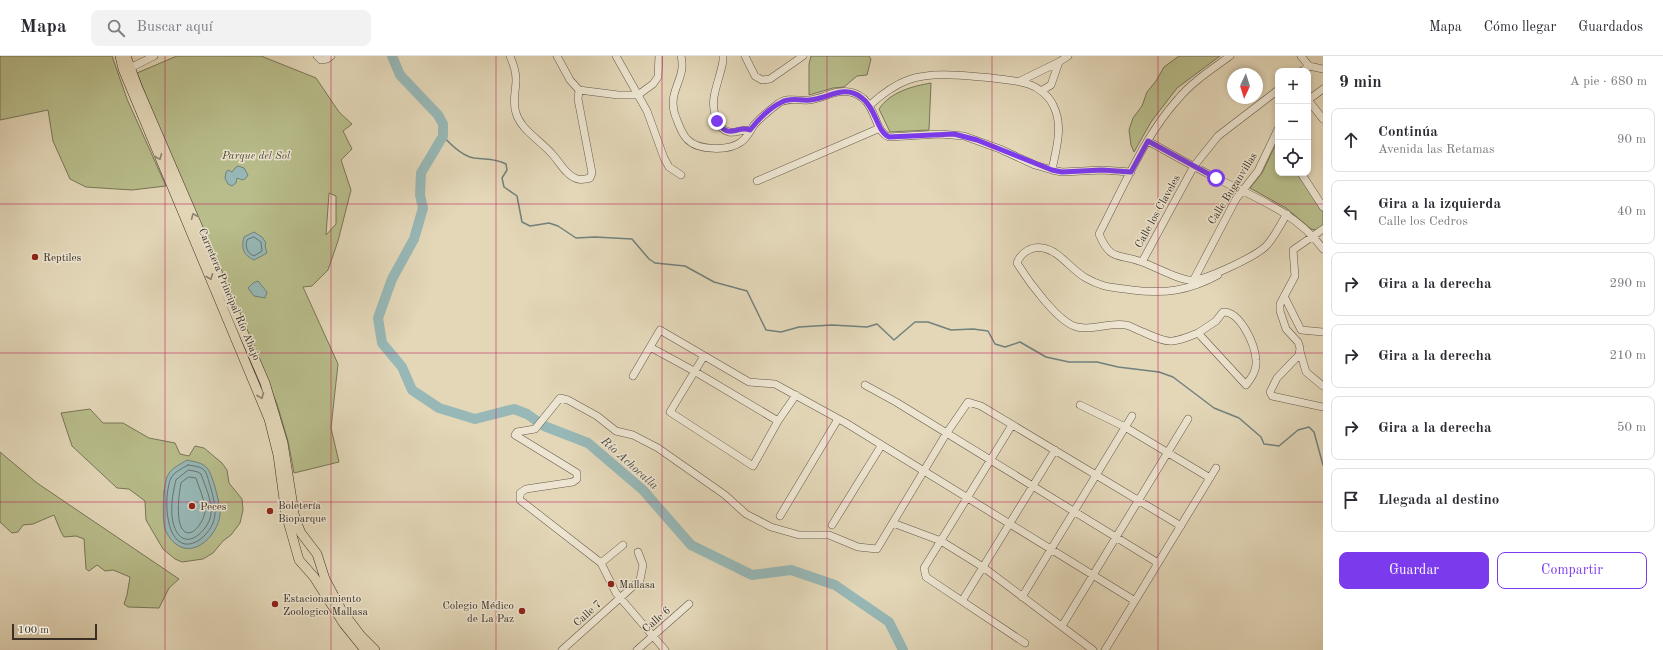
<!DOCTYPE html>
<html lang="es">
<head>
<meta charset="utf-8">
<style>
	:root { --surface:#fff; --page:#f2f2f3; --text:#2b2b33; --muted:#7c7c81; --line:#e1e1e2; --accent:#7c3aed }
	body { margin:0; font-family:"Old Standard TT",serif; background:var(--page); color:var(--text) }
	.controls { position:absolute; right:12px; top:12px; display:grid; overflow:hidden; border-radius:8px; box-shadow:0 2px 6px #0003 }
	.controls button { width:36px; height:36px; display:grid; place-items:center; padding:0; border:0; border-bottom:1px solid var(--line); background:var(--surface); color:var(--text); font:20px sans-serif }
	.compass { position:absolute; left:1227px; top:12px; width:36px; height:36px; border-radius:50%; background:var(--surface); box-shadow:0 2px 6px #0003; rotate:184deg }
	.scale { position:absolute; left:12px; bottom:10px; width:85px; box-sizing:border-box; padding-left:4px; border:2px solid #392f25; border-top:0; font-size:11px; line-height:14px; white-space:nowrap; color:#392f25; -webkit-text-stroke:3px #ede5d1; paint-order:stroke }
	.stop { position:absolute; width:12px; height:12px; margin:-9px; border:3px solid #7c3aed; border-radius:50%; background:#fff }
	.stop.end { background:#7c3aed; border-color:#fff; box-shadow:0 1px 4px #0008 }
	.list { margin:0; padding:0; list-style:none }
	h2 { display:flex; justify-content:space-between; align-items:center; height:52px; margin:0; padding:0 16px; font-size:17px }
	h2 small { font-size:13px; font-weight:400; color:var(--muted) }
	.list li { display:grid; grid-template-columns:26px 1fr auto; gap:12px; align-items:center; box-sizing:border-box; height:64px; margin:0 8px 8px; padding:0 8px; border:1px solid var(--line); border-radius:8px }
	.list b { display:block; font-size:15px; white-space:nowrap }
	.list p { margin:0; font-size:13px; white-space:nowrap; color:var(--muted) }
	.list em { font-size:13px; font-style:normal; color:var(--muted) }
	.actions { display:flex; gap:8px; padding:12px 16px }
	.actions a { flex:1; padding:9px 0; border:1px solid var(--accent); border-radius:8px; text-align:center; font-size:14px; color:var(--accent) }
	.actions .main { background:var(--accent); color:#fff }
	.icon { flex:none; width:22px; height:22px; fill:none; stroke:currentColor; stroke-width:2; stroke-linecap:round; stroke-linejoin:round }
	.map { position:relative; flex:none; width:1323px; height:594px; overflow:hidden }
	header { display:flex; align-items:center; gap:24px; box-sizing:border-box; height:56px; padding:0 20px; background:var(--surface); border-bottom:1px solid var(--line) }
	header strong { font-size:19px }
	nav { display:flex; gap:22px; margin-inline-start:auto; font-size:14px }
	.search { width:280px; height:36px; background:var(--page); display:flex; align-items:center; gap:10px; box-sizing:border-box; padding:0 14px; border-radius:8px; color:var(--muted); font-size:15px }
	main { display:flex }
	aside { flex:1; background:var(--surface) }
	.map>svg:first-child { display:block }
</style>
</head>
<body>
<header>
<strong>Mapa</strong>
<div class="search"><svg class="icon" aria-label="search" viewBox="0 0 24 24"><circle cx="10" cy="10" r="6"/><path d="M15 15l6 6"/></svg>Buscar aquí</div>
<nav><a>Mapa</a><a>Cómo llegar</a><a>Guardados</a></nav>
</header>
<main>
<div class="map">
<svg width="1323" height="594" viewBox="0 0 1323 594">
	<rect width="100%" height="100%" fill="#e3d7b8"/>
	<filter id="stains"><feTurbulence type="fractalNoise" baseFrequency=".005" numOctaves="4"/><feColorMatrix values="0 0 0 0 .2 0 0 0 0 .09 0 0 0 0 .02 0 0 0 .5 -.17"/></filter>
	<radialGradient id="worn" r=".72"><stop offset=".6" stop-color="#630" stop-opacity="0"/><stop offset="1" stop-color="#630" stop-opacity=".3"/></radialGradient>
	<!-- green -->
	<path fill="#b8bd8b" stroke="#787658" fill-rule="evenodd" d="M0,0H112L127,43L166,130L132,134L86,131L70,123L53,85L48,54L0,64Z
		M177,0H261L316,22L339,56L352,68L343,75L352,93L341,104L351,134L338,185L328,214L312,230L303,231L338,308L331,372L339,406L294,417L288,385L277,348L246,274L167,93L137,17ZM329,137L336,140V168L326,179Z
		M811,0H869L871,3L867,19L857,20L844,31L833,32L809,39V8Z
		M1179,0H1220L1177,32L1151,66L1134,96L1131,89L1129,74L1133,62L1142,50L1147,36L1156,25L1164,11Z
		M931,27L929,74L890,76L879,53C890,36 913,30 931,27Z
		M1275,90L1278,91V117H1298L1323,156V170L1316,174L1311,173L1286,152L1250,132L1262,117Z
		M90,353L103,367H123L149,382L175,387L180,398L189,400L195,390L204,392L222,407L227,414L229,427L242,443L243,454L240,467L231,479L223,485L213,497L203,503L182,506L175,503L163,493L146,464L145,445L129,433L117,432L72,390L61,357ZM214,430C220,451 224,460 210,480L165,473L164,453V434Z
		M0,396L37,427L179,523L169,532L159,552L128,551L124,548L127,539L130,521L113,514L105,515L97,509L89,515L86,513L84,483L76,480L64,481L61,476L54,459L33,468L23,469L18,476L12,477L0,466Z"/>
	<!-- water -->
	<path fill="#97b8b7" stroke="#71817d" d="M238,110L244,112L248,119L246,122L243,124L237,122L236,127L232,130L228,128L225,122L226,116L228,114L232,116L236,111Z
		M254,176L262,181L266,187L265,190L267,197L254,204C243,199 241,192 244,181Z
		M258,225L267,236L265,242L254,240L248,232L253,227Z
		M187,404C194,406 202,406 207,412C212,416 221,451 220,458C219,474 202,496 184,492C175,490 168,481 165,473C162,464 163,427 168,419C171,412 181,408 187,404Z"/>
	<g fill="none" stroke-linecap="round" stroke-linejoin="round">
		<!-- shore -->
		<path stroke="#68746e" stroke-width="1" d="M254,181L261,186L262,195L254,200C247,197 245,191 247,184Z
			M188,409C193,410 201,410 205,415C208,420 209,427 211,433C216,451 219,465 204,480C199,485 192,489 185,488C164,484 164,437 171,422C174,416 183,412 188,409Z
			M189,414L198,416L201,418C205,430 212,444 211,457C211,470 190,494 178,478C168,464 172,439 176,424Z
			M189,421L196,422C199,432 205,444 205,455C205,463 193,483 184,475C175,467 179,438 181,427Z"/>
		<!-- stream -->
		<path stroke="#71817d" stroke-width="1.5" d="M443,80C451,89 462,100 474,102C488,104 493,102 506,108L507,114L502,122L504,131L517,140L522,166L530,170L549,167L558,170L576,182L595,181L632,183L649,203L655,207L685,210L714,226L747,235L766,274L781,276L799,271L832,269L867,271L877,268L894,284L915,266H928L951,274L973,273L988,275L995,288L1005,291L1020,286L1046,301L1069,306H1097L1118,311L1159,316L1173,321L1214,352L1239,362L1261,381L1264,388L1279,390L1298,374L1309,371L1314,376L1323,409"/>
		<!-- river -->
		<path stroke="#97b8b7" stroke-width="10" d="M392,0L400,19L438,59L443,68V80L421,117L420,139L423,152L414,183L392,223L378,262L382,287L402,311L412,334L439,352L475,363L514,353L527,358L544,370L588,387L643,434L691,489L752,519L791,514L835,529L889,566L903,594"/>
		<defs>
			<path id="minor" d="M317,0L321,4L327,3L331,0
				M510,0C513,7 516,15 516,24C516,35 512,46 516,57C521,74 541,85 552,98C559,105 565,118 575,122C579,125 585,123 590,122L592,117L578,43L579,34
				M557,0L570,24L579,34L618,39H638L653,28L658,21L659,0
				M616,0L647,55L664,102L669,111L681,119
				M681,0C687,23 667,34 675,59C678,66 681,77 687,83C698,95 729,95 741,86C747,82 750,75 754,69C761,61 771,53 779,47C788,41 798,45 809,44C823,43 835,33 850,36C878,42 872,75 889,81L940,78L964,80L1000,93L1035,109L1052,114L1062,116L1102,114L1131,116
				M723,0V5C721,17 716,29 714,41C712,53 716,73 729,76C737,78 743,72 750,75
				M745,0L755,20L762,24L770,23L803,0
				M1230,0C1212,13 1192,26 1178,43C1145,79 1122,134 1099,178C1111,206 1118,197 1142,206C1154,210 1182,226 1193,224C1208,223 1254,201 1265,191C1273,184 1281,167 1287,158
				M1301,0L1309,10L1323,13
				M130,12L154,0
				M1302,15L1309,10
				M1020,25L1059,6
				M1041,35L1051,29L1059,6L1068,0
				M1308,44L1323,63
				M1308,44L1323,33
				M870,49C881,39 894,29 908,24C933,15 967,20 992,22C1005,24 1017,24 1028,28C1038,31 1049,40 1053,49C1064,70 1056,93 1052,114
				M1148,85C1171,98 1194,111 1218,123C1256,142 1297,157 1323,193
				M1301,117L1323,151
				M757,125L880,72
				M1323,173L1293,194L1295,220L1280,248V255L1286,273L1298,286L1300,292L1299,299L1277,322L1270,336L1272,340L1323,351
				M1142,206L1194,110L1218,80L1278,34
				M1193,225L1236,143L1258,115L1278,73
				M1284,240L1301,274L1323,276
				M1198,277L1216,265L1223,256C1240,255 1255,288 1256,304C1257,314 1252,321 1246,329L1198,277C1171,288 1169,288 1143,276C1137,274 1131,270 1126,269C1109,266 1093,275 1077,271C1058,267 1027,223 1017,207C1021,196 1032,190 1043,192C1060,195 1071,214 1086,222C1103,232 1113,231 1132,234C1164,238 1189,235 1218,219V217
				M650,291L694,315L778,365
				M1300,295L1306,316L1323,330
				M704,300L670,356L753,410L778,365L796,339
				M633,320L660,274L749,326L775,328L846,367L1135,545
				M865,329L896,346L1158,507
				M1080,349L1125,371L1210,422
				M1012,369L924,512L926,521L1025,587
				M780,460L838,363
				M893,467L941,485L983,511L1093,594
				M832,469L881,390
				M601,507L623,489
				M1022,541L1132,360
				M962,545L1055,394
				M1062,570L1188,363
				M562,594L640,524L643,509L638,496
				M637,594L689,548
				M665,594L616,537L601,507L520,444V437L526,433L573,426L577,423V417L515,379L517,376L535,373L560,342L568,344L597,360L616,375L633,379L658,392L725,439L746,458L771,471L799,479H829L858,491L877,493L946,378L968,346L981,350L1181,470
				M1105,594L1216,412"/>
			<path id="major" d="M120,0L123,13L269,363L278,399L286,458L297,497L299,504L314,521L344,568L365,594
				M126,0L137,30L265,327L283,387L295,463L301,477L317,498L325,523L342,555L361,580L375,594"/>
		</defs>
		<!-- minor casing -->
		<use href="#minor" stroke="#64594a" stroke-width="8"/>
		<!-- major casing -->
		<use href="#major" stroke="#392f25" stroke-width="10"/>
		<!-- minor -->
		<use href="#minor" stroke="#ede5d1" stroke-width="7"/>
		<!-- major -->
		<use href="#major" stroke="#e3d7b8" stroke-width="9"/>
	</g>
	<!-- one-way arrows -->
	<defs><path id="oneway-chevron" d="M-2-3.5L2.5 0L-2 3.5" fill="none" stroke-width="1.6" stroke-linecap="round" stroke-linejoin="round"/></defs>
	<g stroke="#8e836e">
		<use href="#oneway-chevron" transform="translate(159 101) rotate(68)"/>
		<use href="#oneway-chevron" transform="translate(194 160) rotate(-113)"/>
		<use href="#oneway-chevron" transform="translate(210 221) rotate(67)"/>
		<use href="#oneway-chevron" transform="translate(261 340) rotate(68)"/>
	</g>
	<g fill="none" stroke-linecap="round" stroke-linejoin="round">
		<!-- route -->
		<path stroke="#7c3aed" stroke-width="5" d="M717,65C729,85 736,69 750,74C758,64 771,51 782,46C791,41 800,45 810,44C829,42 845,28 862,42C876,52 877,76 889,81L954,78L977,84L1052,114L1062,116L1102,114L1131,116L1148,85L1216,122"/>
	</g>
	<!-- grid -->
	<path fill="none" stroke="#c2185b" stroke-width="1" stroke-opacity="0.55" d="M165,0V594M331,0V594M496,0V594M662,0V594M827,0V594M992,0V594M1158,0V594M0,148H1323M0,297H1323M0,446H1323"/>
	<!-- markers -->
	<g fill="#8f2418" stroke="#ede5d1" stroke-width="1.5">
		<circle cx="35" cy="201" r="4"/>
		<circle cx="192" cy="450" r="4"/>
		<circle cx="270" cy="455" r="4"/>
		<circle cx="611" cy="528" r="4"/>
		<circle cx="275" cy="548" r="4"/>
		<circle cx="522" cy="555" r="4"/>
	</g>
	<g text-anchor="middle" stroke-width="3" stroke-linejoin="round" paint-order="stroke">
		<!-- park labels -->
		<g font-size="11" font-style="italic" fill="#524b39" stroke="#ede5d1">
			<text x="256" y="103">Parque del Sol</text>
		</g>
		<!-- street labels -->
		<g font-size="11" fill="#392f25" stroke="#ede5d1">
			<text transform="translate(1232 132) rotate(-58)" y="4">Calle Buganvillas</text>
			<text transform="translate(1157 155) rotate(-61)" y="4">Calle los Claveles</text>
			<text transform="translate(230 238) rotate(67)" y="4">Carretera Principal Río Abajo</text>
			<text transform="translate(587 557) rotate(-42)" y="4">Calle 7</text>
			<text transform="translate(656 563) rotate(-41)" y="4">Calle 6</text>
		</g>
		<!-- poi labels -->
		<g font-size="11" fill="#392f25" stroke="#ede5d1" text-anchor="start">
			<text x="43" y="205">Reptiles</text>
			<text x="278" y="453">Boletería<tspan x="278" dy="13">Bioparque</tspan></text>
			<text x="200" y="454">Peces</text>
			<text x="619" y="532">Mallasa</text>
			<text x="283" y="546">Estacionamiento<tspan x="283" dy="13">Zoologico Mallasa</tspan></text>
			<text x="514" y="553" text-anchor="end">Colegio Médico<tspan x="514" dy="13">de La Paz</tspan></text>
		</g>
		<!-- water labels -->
		<g font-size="12" font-style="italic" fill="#4c4a42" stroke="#ede5d1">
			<text transform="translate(630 407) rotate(42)" y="4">Río Achocalla</text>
		</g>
	</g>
	<rect width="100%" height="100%" filter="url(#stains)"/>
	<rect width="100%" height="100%" fill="url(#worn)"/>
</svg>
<div class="controls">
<button>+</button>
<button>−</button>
<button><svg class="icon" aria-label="locate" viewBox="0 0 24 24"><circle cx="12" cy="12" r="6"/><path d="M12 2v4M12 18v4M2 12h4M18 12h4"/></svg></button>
</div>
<svg class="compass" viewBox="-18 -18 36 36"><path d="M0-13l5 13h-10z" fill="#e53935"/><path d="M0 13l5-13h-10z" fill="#7c7c81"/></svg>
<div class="scale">100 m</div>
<div class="stop" style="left:1216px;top:122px"></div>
<div class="stop end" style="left:717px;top:65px"></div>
</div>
<aside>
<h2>9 min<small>A pie · 680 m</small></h2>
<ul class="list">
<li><svg class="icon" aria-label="ahead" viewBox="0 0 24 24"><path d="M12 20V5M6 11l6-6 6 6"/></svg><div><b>Continúa</b><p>Avenida las Retamas</p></div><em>90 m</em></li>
<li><svg class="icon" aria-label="left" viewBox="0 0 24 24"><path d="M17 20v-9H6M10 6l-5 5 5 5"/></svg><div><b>Gira a la izquierda</b><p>Calle los Cedros</p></div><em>40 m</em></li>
<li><svg class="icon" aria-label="right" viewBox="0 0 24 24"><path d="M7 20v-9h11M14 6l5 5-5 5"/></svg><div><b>Gira a la derecha</b></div><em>290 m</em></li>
<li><svg class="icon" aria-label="right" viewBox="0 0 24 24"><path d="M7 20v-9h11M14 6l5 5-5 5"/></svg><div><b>Gira a la derecha</b></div><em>210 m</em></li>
<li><svg class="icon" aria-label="right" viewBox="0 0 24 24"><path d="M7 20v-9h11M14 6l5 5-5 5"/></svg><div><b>Gira a la derecha</b></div><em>50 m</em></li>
<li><svg class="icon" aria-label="arrive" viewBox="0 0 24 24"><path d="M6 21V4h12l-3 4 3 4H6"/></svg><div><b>Llegada al destino</b></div></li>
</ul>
<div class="actions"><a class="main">Guardar</a><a>Compartir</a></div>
</aside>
</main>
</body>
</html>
